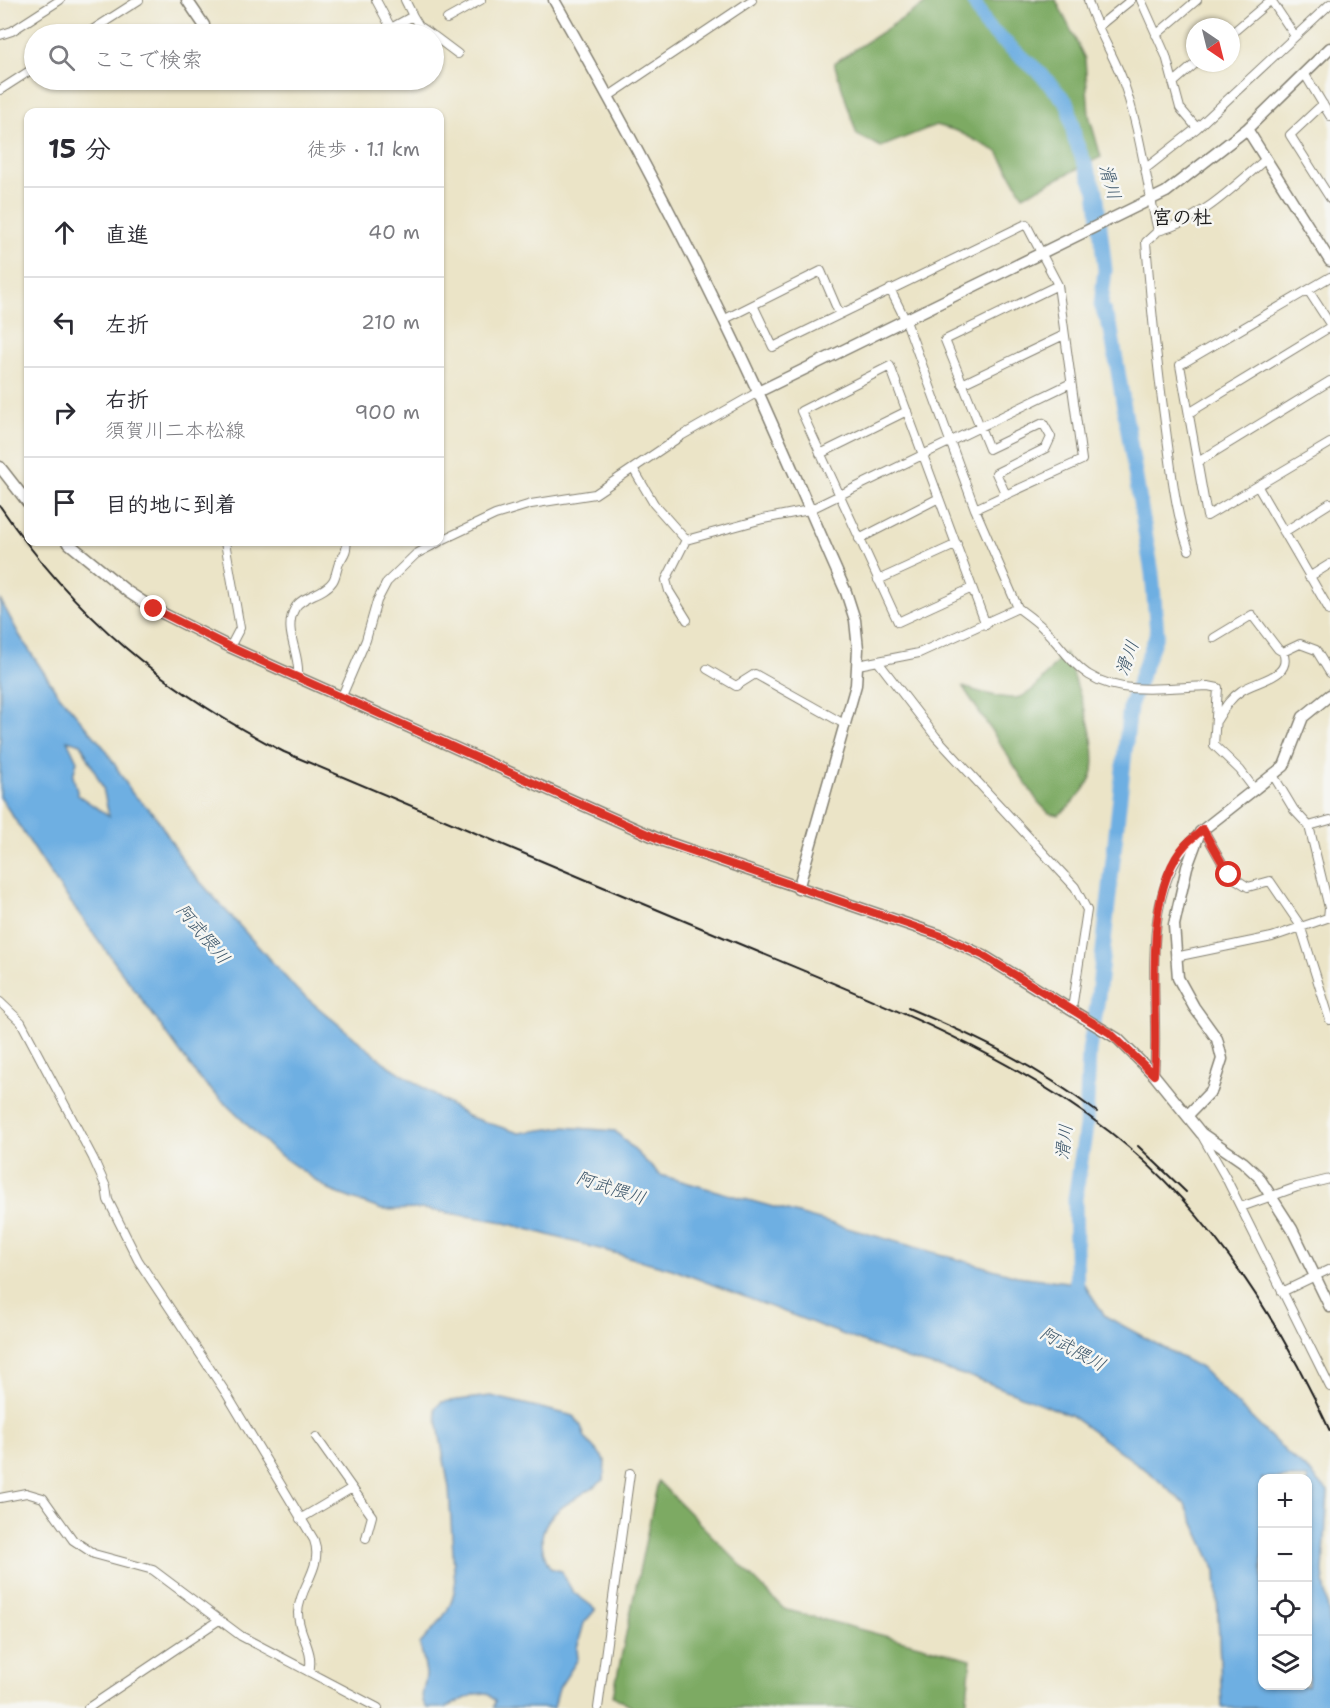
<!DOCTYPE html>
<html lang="ja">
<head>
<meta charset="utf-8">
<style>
	:root { --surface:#fff; --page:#f2f2f3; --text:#2b2b33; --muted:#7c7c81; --line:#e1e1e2 }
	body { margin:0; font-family:"Shantell Sans","Klee One",sans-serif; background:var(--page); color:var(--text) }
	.controls { position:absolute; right:18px; bottom:18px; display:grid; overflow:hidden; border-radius:12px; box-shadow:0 2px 4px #0004 }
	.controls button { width:54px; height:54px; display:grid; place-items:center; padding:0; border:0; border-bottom:2px solid var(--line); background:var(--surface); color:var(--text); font:30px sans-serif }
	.compass { position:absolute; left:1186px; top:18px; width:54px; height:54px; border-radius:50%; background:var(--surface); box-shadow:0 2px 4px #0004; rotate:145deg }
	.stop { position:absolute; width:18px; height:18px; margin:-14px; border:4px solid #d93025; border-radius:50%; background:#fff }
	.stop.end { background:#d93025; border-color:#fff; box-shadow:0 2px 6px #0008 }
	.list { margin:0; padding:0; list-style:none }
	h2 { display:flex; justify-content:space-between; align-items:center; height:78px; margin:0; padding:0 24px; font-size:26px }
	h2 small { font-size:20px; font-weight:400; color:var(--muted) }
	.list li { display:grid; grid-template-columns:39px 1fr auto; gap:18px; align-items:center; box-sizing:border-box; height:90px; padding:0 24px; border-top:2px solid var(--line) }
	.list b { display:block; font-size:22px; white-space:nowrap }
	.list p { margin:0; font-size:20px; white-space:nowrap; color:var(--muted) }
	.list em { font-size:20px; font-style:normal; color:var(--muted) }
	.icon { flex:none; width:33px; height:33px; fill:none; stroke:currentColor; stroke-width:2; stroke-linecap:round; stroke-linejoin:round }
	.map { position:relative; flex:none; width:1330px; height:1708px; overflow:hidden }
	.search { position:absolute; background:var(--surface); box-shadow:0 2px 4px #0004; left:24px; top:24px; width:420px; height:66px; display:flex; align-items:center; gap:15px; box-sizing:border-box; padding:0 21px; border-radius:33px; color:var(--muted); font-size:22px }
	.panel { position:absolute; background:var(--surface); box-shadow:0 2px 4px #0004; left:24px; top:108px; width:420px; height:438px; border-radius:12px }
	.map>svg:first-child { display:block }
</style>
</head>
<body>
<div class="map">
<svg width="1330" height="1708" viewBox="0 0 1330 1708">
	<rect width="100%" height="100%" fill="#f6f6f2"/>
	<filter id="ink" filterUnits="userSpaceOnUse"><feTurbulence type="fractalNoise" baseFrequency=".0167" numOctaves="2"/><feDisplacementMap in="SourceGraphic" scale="12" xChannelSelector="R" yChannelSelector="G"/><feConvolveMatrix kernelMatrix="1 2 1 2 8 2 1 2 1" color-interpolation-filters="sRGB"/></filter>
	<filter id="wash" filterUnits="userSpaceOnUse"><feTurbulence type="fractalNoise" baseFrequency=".008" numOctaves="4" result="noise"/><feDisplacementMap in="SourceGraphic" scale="24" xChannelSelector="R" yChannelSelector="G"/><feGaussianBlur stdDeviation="1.35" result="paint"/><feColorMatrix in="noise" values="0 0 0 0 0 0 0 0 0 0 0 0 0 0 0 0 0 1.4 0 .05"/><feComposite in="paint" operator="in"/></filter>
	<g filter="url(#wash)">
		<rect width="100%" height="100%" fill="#ebe4c7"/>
		<!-- forest -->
		<path fill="#7daa63" stroke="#4c6340" stroke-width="1.5" d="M931,0H1056L1085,59L1089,115L1101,157L1023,196L998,152L957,131L936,125L881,147L857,135L834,63Z
			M1065,653C1077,689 1098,732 1093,771C1090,786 1071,805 1059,815L1049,813L1038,802L963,687C1031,707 1021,702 1065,653Z
			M658,1481L784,1609L971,1659L966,1708H633L613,1696Z"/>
		<!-- water -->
		<path fill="#6eafe2" stroke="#45667f" stroke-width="1.5" fill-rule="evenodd" d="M0,599L20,636L56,691L106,750L132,793L155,815L187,867L297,990L385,1063L467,1116L519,1133L563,1127L615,1131L660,1175L1017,1276L1084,1284L1105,1316L1201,1368L1288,1454L1312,1474L1328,1492L1323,1572L1330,1626V1708H1222L1216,1571L1185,1504L1150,1473L1070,1415L978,1379L907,1359L672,1269L498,1221L424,1209L382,1210L331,1191L274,1151L199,1078L56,882L0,797ZM67,740L81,744L103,788L109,816L78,795L73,776L77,761ZM1262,1478H1308V1686H1262Z
			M491,1396L574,1416L581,1426L585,1438L605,1460L604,1480C569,1505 523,1517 550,1568L561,1571L573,1592L596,1609L584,1623L577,1648L578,1659L559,1688L554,1708H494L495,1701L487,1693L475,1694L445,1708H427C417,1696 426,1687 426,1674C425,1664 422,1654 420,1644C437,1624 453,1611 455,1585L449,1488L435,1408L442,1402Z"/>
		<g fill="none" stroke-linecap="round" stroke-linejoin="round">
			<!-- river -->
			<path stroke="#6eafe2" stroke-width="15" d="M973,0L987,27L1039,72L1068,104L1075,140L1096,191L1105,270L1101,305L1111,330L1152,573L1157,633L1130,706L1097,1005L1089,1050L1086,1127L1075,1199L1077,1302"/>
		</g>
	</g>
	<g filter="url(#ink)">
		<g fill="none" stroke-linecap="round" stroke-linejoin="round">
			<defs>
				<path id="street" d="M376,0L391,28L413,16L405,0
					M1088,0C1090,16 1116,60 1123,81C1140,129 1146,181 1158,231L1146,242C1151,308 1158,373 1167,438C1172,476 1176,514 1189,550
					M1141,0L1166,56L1180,108L1197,128
					M1271,0L1295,36
					M413,16L419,26L431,34
					M447,19L481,0
					M1099,26L1131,0
					M86,34L139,0
					M1231,34L1271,0
					M0,35L12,31L60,0
					M1156,35L1197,0
					M434,36L458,54
					M1304,73L1330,116
					M1173,83L1196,63
					M0,90L34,68
					M609,96L752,0
					M1323,104L1290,135L1330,198
					M1145,169L1197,128L1330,4
					M1158,231C1201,220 1233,187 1266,159
					M1330,277L1180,365L1207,516L1330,443
					M1308,290L1330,324
					M839,313L821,271L753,305L773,347L1026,224L1058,285L1082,460L975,509
					M723,320L753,305
					M962,384L1064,335
					M1189,413L1330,327
					M820,454L907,411
					M1198,462L1330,381
					M634,470L654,504L686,540L666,580L669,591L687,620
					M1258,487L1330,611
					M1006,495L996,473L1046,448L1051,437L1043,423L989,449L945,340L1058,285
					M1284,532L1330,503
					M859,539L939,498
					M686,540L763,519L809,510L1071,383
					M440,541L495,515L531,504L595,494L681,436L758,392
					M225,542L240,628L230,647
					M1309,577L1330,564
					M878,580L957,544
					M972,588L898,622L801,411L890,366L986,625
					M1018,608C1026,614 1036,621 1043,628C1059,643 1070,663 1089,675C1122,696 1170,687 1208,686L1218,688L1214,745L1240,770L1255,790
					M1214,638L1252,615L1278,649L1283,652L1300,644L1316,650L1330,673
					M879,663L936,737L1075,887L1087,910L1072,1009
					M858,665L919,653L1018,608L975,509L906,321L890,289
					M707,669L736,686L755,674L846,725
					M298,677C301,653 282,631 295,608C302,595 324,595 333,581C336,576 337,568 339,563C343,556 348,550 346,542
					M342,696L366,640L377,601L387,582L416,554L439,542
					M1217,720C1224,709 1230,698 1241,691C1256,680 1293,678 1283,652
					M1273,775L1294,810L1309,826L1329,908L1328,918
					M1309,826L1330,820
					M1203,829L1229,875L1248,887L1270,881L1300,925L1330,1020
					M1175,957L1272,937L1330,917
					M0,1002L21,1022L93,1158L106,1187L108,1200L138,1260L226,1393L314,1540C324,1567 299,1587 298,1613C298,1634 315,1650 309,1672
					M1154,1075C1161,1000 1134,888 1199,833
					M1201,1134L1226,1178L1330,1387
					M1241,1207L1297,1187L1330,1179
					M1282,1292L1330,1269
					M316,1437L372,1516L366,1538
					M0,1498L26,1493L43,1498L73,1540L94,1554L153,1570L241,1636L378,1708
					M300,1519L352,1488
					M88,1708L219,1620
					M598,1708L630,1473"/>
				<path id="secondary" d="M187,0L204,25
					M554,0C627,128 696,258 758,392C788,458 816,525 846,592L855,620L858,649L856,685L798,889
					M1247,129L1330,261
					M758,392L1166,192L1247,129L1330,48
					M0,467L28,503
					M67,542L128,592L154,609L230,647L663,841L942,936L984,956L1118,1039L1154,1075L1201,1133L1243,1162L1258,1176L1292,1229L1330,1307
					M1188,1115L1212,1090L1222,1059L1217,1039L1194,1007L1178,978L1174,925L1187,867L1200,832L1284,766L1303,717L1330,695"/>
			</defs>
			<!-- street casing -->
			<use href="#street" stroke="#848072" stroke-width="10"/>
			<!-- secondary casing -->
			<use href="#secondary" stroke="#848072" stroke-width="13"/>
			<!-- street -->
			<use href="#street" stroke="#fff" stroke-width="8"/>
			<!-- secondary -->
			<use href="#secondary" stroke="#fff" stroke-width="10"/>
			<!-- rail -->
			<path stroke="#1c1c1c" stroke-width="2" d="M0,506C75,617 165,691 284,752C432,815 581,878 730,940C860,995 997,1045 1110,1132C1208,1209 1279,1319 1330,1431
				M908,1008C979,1038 1035,1065 1097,1112
				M1138,1146L1186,1192"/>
		</g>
	</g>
	<g fill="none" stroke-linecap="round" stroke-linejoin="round" filter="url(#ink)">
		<!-- route -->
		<path stroke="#d93025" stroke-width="8" d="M154,609L230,647L663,841L942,936L984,956L1110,1033L1154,1075C1160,1011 1139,895 1186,844C1191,839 1198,834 1203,829L1229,875"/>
	</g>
	<g text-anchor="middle" stroke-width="5" stroke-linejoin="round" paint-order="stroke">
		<!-- water labels -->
		<g font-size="18" font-style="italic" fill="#3d576b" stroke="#f6f6f2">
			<text transform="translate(1110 182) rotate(74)" y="6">滑川</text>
			<text transform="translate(1127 658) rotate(-70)" y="6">滑川</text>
			<text transform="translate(203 934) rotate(50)" y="6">阿武隈川</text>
			<text transform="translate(1064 1142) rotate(-83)" y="6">滑川</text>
			<text transform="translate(611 1188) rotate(18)" y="6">阿武隈川</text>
			<text transform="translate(1073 1349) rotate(29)" y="6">阿武隈川</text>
		</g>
		<!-- quarter labels -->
		<g font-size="20" font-weight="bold" fill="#1c1c1c" stroke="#f6f6f2">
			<text x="1182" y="224">宮の杜</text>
		</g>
	</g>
</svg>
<div class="controls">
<button>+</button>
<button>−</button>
<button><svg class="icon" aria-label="locate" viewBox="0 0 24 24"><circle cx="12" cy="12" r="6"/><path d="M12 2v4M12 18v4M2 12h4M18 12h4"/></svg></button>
<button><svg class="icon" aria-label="layers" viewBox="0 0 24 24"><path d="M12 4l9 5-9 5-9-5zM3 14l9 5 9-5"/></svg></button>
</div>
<svg class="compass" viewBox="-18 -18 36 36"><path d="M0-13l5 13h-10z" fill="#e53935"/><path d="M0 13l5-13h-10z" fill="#7c7c81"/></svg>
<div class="stop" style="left:1229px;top:875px"></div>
<div class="stop end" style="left:154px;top:609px"></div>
<div class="search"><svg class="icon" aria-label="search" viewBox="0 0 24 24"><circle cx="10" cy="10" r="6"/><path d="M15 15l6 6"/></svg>ここで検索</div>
<section class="panel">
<h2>15 分<small>徒歩 · 1.1 km</small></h2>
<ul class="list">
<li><svg class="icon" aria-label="ahead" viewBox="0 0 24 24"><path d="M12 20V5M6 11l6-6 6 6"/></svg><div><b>直進</b></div><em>40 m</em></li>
<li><svg class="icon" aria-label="left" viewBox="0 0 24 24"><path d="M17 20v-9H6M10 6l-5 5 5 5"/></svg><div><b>左折</b></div><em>210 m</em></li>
<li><svg class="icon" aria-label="right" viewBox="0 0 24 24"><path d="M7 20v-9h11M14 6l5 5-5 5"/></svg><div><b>右折</b><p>須賀川二本松線</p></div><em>900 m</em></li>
<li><svg class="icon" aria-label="arrive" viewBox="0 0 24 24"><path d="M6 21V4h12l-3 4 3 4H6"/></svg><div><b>目的地に到着</b></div></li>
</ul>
</section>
</div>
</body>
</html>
